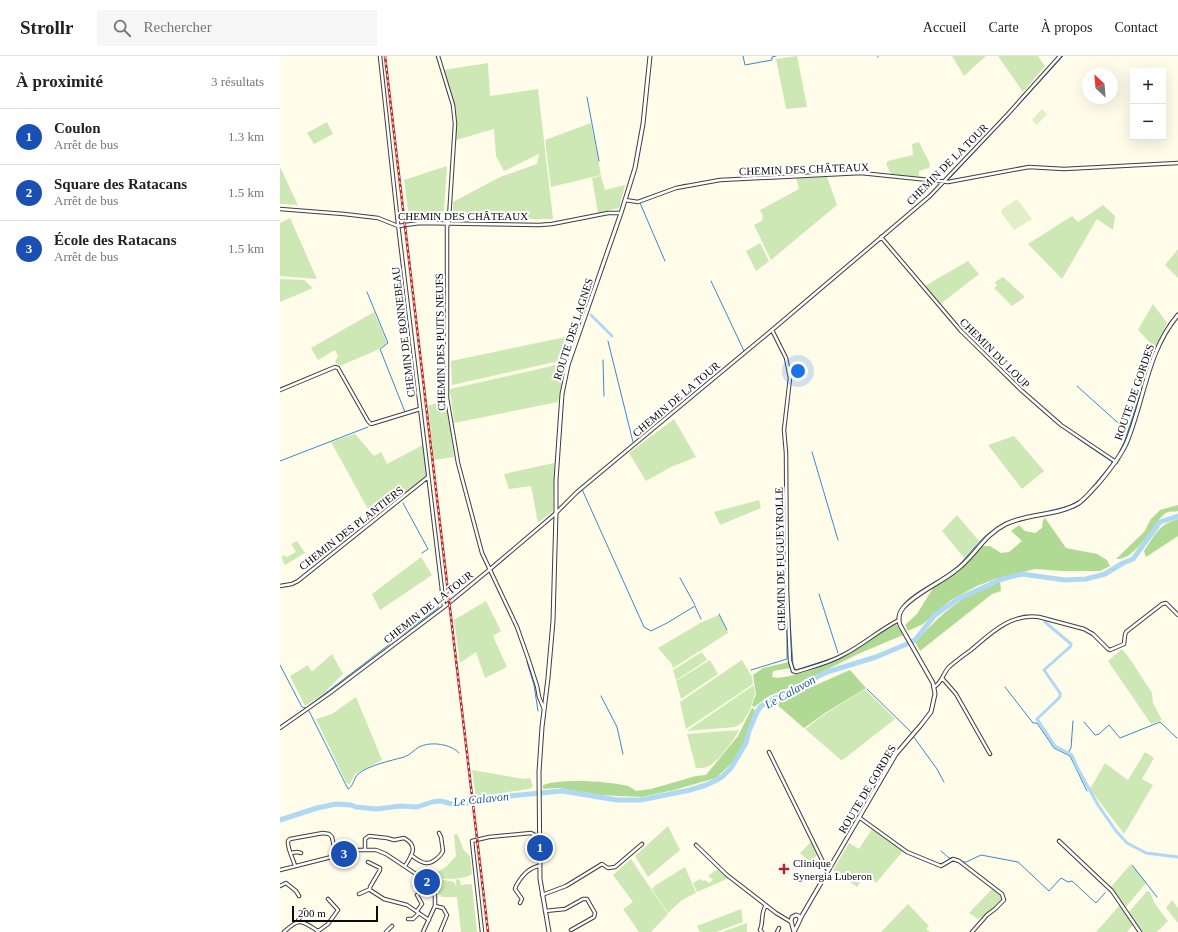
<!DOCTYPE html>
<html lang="fr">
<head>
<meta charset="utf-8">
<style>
	:root { --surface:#fff; --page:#f6f6f6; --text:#222; --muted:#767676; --line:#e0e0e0; --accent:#b92527 }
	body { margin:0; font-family:"Times New Roman",serif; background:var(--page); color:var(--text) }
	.controls { position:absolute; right:12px; top:12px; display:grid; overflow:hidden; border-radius:0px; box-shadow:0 4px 16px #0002 }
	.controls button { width:36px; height:36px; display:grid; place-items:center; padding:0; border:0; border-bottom:1px solid var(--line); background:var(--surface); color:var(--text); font:20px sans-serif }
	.compass { position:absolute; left:802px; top:12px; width:36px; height:36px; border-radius:50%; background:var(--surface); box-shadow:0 4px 16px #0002; rotate:334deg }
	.scale { position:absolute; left:12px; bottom:10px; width:86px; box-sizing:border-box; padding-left:4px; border:2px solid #0b0b0b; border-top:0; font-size:11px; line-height:14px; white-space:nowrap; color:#0b0b0b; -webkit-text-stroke:3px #fff; paint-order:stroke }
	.you { position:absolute; left:518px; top:315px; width:14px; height:14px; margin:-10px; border:3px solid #fff; border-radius:50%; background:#1a73e8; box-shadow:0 0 0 6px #1a73e833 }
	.badge { display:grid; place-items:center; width:26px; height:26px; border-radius:50%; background:var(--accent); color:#fff; font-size:13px; font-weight:700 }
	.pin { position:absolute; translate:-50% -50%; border:2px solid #fff; box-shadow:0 1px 4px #0006 }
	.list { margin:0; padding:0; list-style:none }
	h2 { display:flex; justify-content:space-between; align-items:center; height:52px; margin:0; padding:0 16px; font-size:17px }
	h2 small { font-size:13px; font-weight:400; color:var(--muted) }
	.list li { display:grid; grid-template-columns:26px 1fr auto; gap:12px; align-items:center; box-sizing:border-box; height:56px; padding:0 16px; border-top:1px solid var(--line) }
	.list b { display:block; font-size:15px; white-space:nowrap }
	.list p { margin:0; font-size:13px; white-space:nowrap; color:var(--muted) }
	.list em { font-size:13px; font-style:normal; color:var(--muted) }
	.icon { flex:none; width:22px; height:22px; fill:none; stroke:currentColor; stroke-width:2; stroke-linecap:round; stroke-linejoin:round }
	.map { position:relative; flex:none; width:898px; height:876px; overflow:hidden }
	header { display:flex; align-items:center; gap:24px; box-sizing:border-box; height:56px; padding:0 20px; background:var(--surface); border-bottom:1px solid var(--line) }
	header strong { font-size:19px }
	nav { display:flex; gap:22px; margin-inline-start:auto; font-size:14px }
	.search { width:280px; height:36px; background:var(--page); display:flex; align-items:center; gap:10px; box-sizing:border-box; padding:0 14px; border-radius:0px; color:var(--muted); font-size:15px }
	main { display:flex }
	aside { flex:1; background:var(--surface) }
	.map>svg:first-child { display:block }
</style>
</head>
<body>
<header>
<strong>Strollr</strong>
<div class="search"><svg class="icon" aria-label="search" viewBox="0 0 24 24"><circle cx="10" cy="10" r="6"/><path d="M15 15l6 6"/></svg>Rechercher</div>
<nav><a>Accueil</a><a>Carte</a><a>À propos</a><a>Contact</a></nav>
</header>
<main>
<aside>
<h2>À proximité<small>3 résultats</small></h2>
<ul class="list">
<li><span class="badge" style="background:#1a4fb4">1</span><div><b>Coulon</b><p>Arrêt de bus</p></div><em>1.3 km</em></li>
<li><span class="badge" style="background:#1a4fb4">2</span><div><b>Square des Ratacans</b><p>Arrêt de bus</p></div><em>1.5 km</em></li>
<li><span class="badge" style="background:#1a4fb4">3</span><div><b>École des Ratacans</b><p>Arrêt de bus</p></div><em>1.5 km</em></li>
</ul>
</aside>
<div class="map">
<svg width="898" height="876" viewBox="0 0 898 876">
	<rect width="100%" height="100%" fill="#fffcea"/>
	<!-- green -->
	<path fill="#cde8b5" d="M517,0L527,51L506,53L496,3Z
		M672,0H706L684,20Z
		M718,0H758L765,10L743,36Z
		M208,7L210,40L258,33L273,163H173V146L220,121L257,108L259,98L224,115L216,100L214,73L176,84L174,44L163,14Z
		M47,66L53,78L34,88L27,77Z
		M311,67L321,119L271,131L265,84Z
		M639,86L650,108L649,112L639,115V120L652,123L611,118L606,108L608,105L633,99L632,88Z
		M167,110L164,155L158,163L129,162L124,124Z
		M0,111L18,149L0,148Z
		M321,120L325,134L345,129L339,152L318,157L312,122Z
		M547,121L557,149L491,204L474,169L482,165L483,160L480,154L519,133L516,122Z
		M823,149L835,160L833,174L817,163L782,223L748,188L792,160L798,166Z
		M10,162L37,223L0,220V167Z
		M480,187L489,205L476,215L466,195Z
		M898,193V222L885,209Z
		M688,205L699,218L659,249L643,231Z
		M723,221L745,241L732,250L714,232L717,229L715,226Z
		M0,223L24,224L33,232L0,246Z
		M873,248L887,267L875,292L858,274Z
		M94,256L107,287L97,294L60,310L55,306L58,300L55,294L38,304L31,292Z
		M295,279L288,303L172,329L171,305Z
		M285,307L278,346L174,367L170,333Z
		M166,344L174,401L154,404L148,350Z
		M394,363L416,401L391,411L366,425L349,397Z
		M75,378L94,400L101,396L107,408L143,389L148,420L93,462L51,386Z
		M734,380L764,415L742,433L708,389Z
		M274,407L273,455L258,467L251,430L229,433L224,418Z
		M479,444L481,452L440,469L434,456Z
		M677,459L699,485L684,502L662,475Z
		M17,485L25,497L5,509C3,505 1,503 3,499L7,501L16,496L11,488Z
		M141,501L152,519L100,554L92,538Z
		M206,545L221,575L213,580L227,611L205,622L196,596L180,607L174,564Z
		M439,559L448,577L393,612L391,607L378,592L422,566Z
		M842,593L850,603L872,637L873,647L882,664L871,668L828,605Z
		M422,596L427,604L398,623L396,624L393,614Z
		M52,598L63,618L43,638L25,650L10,620L28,609L30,614L33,615Z
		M430,604L438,618L401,643L396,625Z
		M462,604L472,621L473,628L406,673L400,646Z
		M474,629L475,638L470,654L462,667L455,671L407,675Z
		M585,633L615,663L564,703L561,704L525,673L545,658Z
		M76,641L102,704L75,718L69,729L66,726L36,663L52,658Z
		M459,674C455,683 438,706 429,710C425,712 420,712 416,712L407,678Z
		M865,696L874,702L862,723L873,729L844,778L810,733L825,707L848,724Z
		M192,714L244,723L250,722L253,731L248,733L196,741Z
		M388,770L400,794L368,821L355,800Z
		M592,773L623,795L596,827L585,819L577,831L553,814L569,787L579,793Z
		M176,778L178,779L183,793L190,800L192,818C184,825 159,822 148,823L146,822L166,811L176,800L174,779Z
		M531,786L537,799L530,806L520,797Z
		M351,803L388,858L371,876H359L343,853L353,846L333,819Z
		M850,809L856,813L866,827L845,852L830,832Z
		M405,811L416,837L402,844L388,857L372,833L376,829Z
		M438,813L449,822L417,836L413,827L420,823L423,825L425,824L429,827L433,824L428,820Z
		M159,823L174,826L176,830V823L180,824L181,829L191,828L192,829L197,876H181L177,841H161V839H157L155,832L149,824Z
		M713,832L722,841C720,851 706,858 698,863L689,857Z
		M867,835L870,836L875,848L888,865L877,876H862L849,856Z
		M892,844L898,852V867L886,852Z
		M628,848L649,870L646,873L650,876H601Z
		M840,849L853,869L847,876H816Z
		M461,853L463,866L436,876H420L417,870Z
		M467,867V876H442Z"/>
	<!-- forest -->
	<path fill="#b0d994" d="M898,449V455C895,456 891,455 888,456C883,458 880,462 877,467C868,478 852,505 836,503L864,476L871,463L880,454Z
		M765,462L786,492L817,498L827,504L830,510L820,515H782L755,513L715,523L697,530L671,544L643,568L628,575L625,569L637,558L653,532L679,515L702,490H710L721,497L729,496L742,485L731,475L739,469L745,475L755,477L762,472L763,464Z
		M898,463V480L866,501L864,495C874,480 879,468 898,463Z
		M720,526L721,535L712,538L640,595L635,586C654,566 672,547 697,535C704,531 713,529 720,526Z
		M616,568L623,579L578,598L518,628L489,640L474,651L472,649L476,638L473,619L483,612L509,606L511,612L493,615L492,621C503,626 555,606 566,599C583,589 598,575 616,568Z
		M570,614L586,632L545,657L524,672L495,647Z
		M472,652L475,654L464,689L451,708L436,722L394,734L362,741L320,739L279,732L263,733V729C281,722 329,725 348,730C351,731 353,733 356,735L371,733L416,720L426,719L458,680Z"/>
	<!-- pitch -->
	<path fill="#e0efc6" d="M762,53L767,58L757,69L752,64Z
		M737,143L752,163L734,174L721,156L722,153Z"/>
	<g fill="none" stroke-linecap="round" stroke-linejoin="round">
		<!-- stream -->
		<path stroke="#378bcc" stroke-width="1" d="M463,0L465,9L492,4V1L496,0
			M598,0V1
			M307,41L319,105
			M670,122L744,43L783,0
			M399,130L406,128
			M358,144L392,132
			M360,147L385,205
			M431,225L464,295
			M87,236L108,287L100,293L125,356
			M681,273L692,285
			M328,285L353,386
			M708,299L742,334
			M323,304L324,340
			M797,330L847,375
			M741,335C768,363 799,384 831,405L832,407L807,438
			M532,396L558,484
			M834,403L840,404
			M836,403L845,384L871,305
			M0,405L88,371
			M300,432L301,431L364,571L371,575L387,567L415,550L421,563
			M123,447L148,493L142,497
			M278,453L290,441
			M756,458L789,450L802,443
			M259,470L274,456
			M400,522L415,549
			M652,528C661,522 670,517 678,510C692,496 702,478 721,470
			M539,538L558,597
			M509,550L513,610L516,614L556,601
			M439,558L447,574
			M247,606L254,629L258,655
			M0,609L22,651L26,652L115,584L158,552L161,539L160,533
			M471,614L507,603V564
			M725,631L753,667H757L774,692L790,700L807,735
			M587,633L632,677
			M321,640L337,671L343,698
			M29,655L68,733C74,730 73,723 78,718C89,709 110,705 124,701C130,699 134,694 139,691C151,685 171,688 179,697
			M804,666L815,679L819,678L829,669L840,682L880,666L897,682
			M0,670L25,653
			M633,680L657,713L664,726
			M788,697L791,692L793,665
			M661,795L669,802H674
			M682,806H686L701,799L738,806L769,835L781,822L788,826L792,825L816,847L825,837
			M852,809L877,841"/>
		<!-- canal -->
		<path stroke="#afd8f5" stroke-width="3" d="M311,259L332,280
			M765,566L791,588V590L764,614L780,637V641L757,663L775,690L792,699L797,711L818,749L836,775L847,787L866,797L898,801"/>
		<!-- river -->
		<path stroke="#afd8f5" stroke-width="5" d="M0,764L37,752L56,748L71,749L76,751L97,753L120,750L137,751L152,746L161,745L175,749L229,740L282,735L337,744H361L410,734L426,729L437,724L443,720L451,712L466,687L469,675L477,656L481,650L489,645L547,616L596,601L627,588L635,584L655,559L678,543L722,523L742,518L785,524L806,523L825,518L843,507L853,503L880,466L898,460"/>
		<defs>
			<path id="minor" d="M100,0L118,168L164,551
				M158,0L173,49L175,68L169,162L167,171V342L178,407L202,497L237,571L248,602L257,630L259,641L264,653
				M345,144L358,146L396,132L440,124L581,117L668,126L749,111L784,113L898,107
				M0,153L64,158L98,162L118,170L140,167L259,169L272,168L328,157H341
				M601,181L681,275L741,334L781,369L836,406
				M492,274L506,302L510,322L504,374L506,397L507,534L510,605L513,615L516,616C532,611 549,607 563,599C583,589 599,574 619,564
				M0,334L55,311L58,312L88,365L91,368L140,353
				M0,530L12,528L18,525L148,421
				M662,622L676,638L710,698
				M654,631C662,627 663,617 669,611C676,605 684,599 691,594C711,577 731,557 759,561L804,573L813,578L828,593L830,594L844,588L845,579L846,576L882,548L886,547L898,559
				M0,672L50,637L164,551L209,514L275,458L297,436L345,396L492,274L650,140L727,59L780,0
				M489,696L546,812L549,814
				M580,762L627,796L661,810L673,803L679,805L722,838L724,844L715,853L707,859L692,876
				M779,785L832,835L860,876
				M416,789L447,819L496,857L511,866
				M85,794V783L89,780L107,782L114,784L124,782C139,790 132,799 125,810
				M11,797L17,796L21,797
				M131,799C135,802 141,807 146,807C152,808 161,800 163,795L161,781L159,777
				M88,806L100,812V814L90,831V834L104,843L127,849L149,864
				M15,810C13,802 7,792 8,785L10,783L43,777L49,778L52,781L56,800
				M0,814L79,794H96L106,798L145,824L153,833L155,841V850L143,876
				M0,830L6,827L16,835L19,840
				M79,838L90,833
				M262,839L286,830L322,808L328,812L335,811L362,788
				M240,847L242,843L235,833L236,830C241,821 249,811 260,810
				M155,850L163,852L167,859L160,876
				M137,855L142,848L137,839
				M265,855L285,853L303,843H307L315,857L314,861L291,874
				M128,863H133L139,857
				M17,866L25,854
				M4,876C20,861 21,865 38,875
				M37,876L48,868L58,854L48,843
				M106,876L112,870
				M202,876L192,785L209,781L251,777L255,779L257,785L260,786
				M482,876L480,874C484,865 480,858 486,849
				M497,876L499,872"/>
			<path id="tertiary" d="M520,863L616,698L641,669L651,656L655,638L653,627L620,569C618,563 619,557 623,552C634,538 660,527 675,515C695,501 702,480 726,468C748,457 778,460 799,447C806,442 812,434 818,428C828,416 839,403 846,388C864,346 867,295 898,259
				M269,876L260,823L259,716L262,671L268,622L273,565L276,457V424L282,338L288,309L341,157L355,112L363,68L370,0
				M514,876L520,864L519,860L516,859L512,861L511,865L514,876"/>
		</defs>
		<!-- minor casing -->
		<use href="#minor" stroke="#3e3e3e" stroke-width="4.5"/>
		<!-- tertiary casing -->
		<use href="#tertiary" stroke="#3e3e3e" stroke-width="5"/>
		<!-- minor -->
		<use href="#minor" stroke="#fff" stroke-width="2.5"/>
		<!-- tertiary -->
		<use href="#tertiary" stroke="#fff" stroke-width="3"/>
		<defs>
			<path id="rail" d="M105,0L208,876"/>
		</defs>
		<!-- rail casing -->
		<use href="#rail" stroke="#b92527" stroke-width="2.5"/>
		<!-- rail -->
		<use href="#rail" stroke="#fff" stroke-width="1" stroke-dasharray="3" stroke-linecap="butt"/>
	</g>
	<!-- markers -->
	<path fill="#b92527" stroke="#fff" stroke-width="1.5" d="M502 807h4v4h4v4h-4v4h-4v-4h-4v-4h4z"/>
	<g text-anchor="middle" stroke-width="4" stroke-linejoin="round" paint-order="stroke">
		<!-- street labels -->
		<g font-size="11" fill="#0b0b0b" stroke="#fff">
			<text transform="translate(667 108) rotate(-45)" y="4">CHEMIN DE LA TOUR</text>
			<text transform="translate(524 113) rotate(-2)" y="4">CHEMIN DES CHÂTEAUX</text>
			<text x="183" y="164">CHEMIN DES CHÂTEAUX</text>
			<text transform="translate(293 273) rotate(-72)" y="4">ROUTE DES LAGNES</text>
			<text transform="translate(123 276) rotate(-97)" y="4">CHEMIN DE BONNEBEAU</text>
			<text transform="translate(160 286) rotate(-91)" y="4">CHEMIN DES PUITS NEUFS</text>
			<text transform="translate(715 297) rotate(45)" y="4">CHEMIN DU LOUP</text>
			<text transform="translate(854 336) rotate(-71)" y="4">ROUTE DE GORDES</text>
			<text transform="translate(396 343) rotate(-40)" y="4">CHEMIN DE LA TOUR</text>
			<text transform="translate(71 472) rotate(-38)" y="4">CHEMIN DES PLANTIERS</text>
			<text transform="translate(500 503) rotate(-91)" y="4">CHEMIN DE FUGUEYROLLE</text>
			<text transform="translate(148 551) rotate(-38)" y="4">CHEMIN DE LA TOUR</text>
			<text transform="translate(587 733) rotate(-59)" y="4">ROUTE DE GORDES</text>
		</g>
		<!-- poi labels -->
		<g font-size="11" fill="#0b0b0b" stroke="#fff" text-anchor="start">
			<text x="513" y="811">Clinique<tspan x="513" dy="13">Synergia Luberon</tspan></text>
		</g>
		<!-- water labels -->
		<g font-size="12" font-style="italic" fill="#165c9b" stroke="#fff">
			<text transform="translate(510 636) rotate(-29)" y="4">Le Calavon</text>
			<text transform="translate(201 743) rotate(-6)" y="4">Le Calavon</text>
		</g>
	</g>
</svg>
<div class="controls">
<button>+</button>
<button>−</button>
</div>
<svg class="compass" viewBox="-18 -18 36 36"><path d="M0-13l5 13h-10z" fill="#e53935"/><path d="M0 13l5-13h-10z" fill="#767676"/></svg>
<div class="scale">200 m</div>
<div class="you"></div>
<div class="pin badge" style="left:260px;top:792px;background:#1a4fb4">1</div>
<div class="pin badge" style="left:147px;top:826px;background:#1a4fb4">2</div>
<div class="pin badge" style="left:64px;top:798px;background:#1a4fb4">3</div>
</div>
</main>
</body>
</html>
